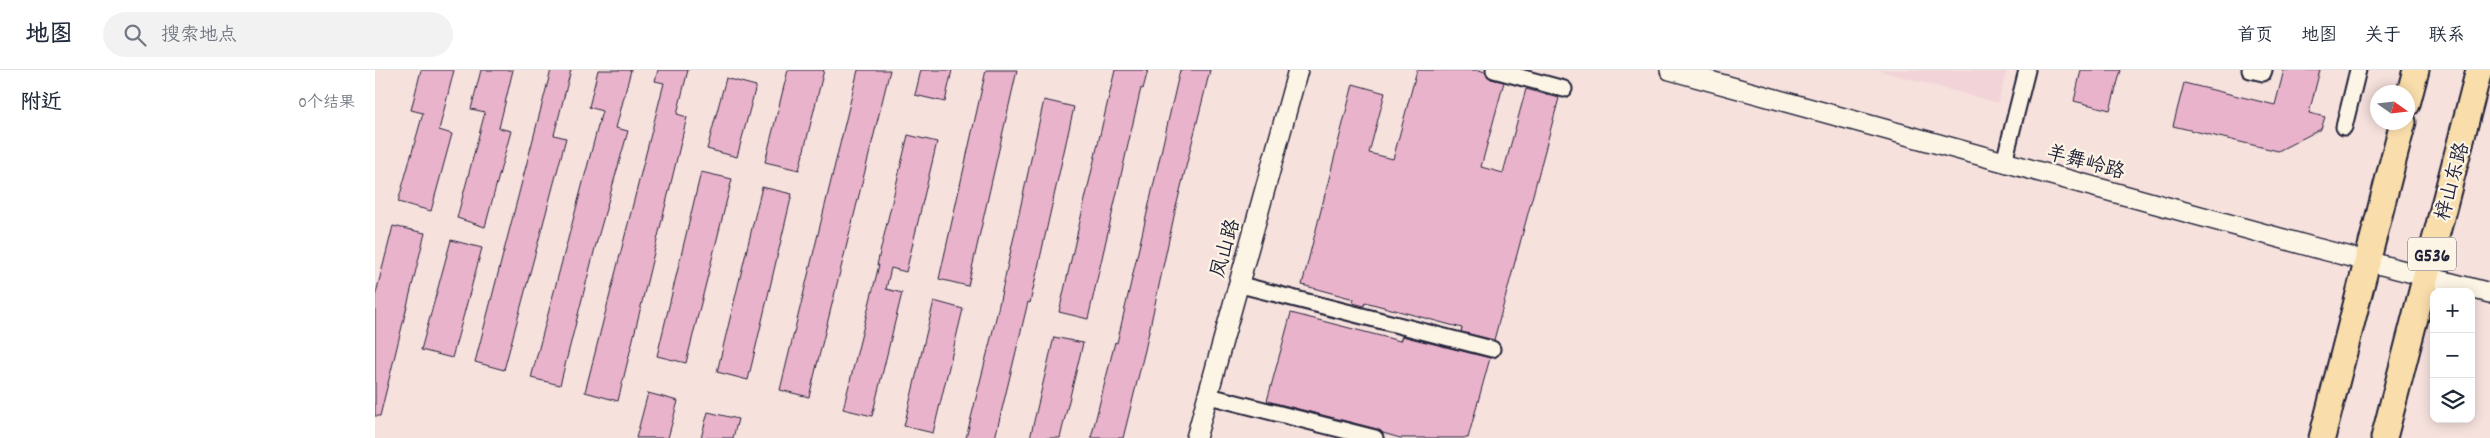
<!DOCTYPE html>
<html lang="zh">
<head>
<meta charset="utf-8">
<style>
	:root { --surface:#fff; --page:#f2f2f3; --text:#1f2937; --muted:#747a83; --line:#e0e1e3 }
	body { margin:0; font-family:Dekko,"LXGW WenKai TC",sans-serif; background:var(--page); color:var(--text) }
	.controls { position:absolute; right:15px; bottom:15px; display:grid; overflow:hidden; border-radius:10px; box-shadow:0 2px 12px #0003 }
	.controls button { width:45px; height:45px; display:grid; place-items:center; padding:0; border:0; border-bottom:1px solid var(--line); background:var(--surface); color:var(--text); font:25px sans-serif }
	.compass { position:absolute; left:1995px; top:15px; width:45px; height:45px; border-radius:50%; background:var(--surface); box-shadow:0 2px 12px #0003; rotate:104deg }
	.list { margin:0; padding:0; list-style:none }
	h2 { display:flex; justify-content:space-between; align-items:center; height:65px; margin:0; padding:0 20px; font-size:21px }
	h2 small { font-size:16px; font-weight:400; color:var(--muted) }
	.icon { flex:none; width:28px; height:28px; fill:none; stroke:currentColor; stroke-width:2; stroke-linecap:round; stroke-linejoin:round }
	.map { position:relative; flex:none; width:2115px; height:368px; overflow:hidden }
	header { display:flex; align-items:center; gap:30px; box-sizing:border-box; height:70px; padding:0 25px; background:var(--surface); border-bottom:1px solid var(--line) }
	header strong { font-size:24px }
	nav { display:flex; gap:28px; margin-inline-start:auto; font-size:18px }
	.search { width:350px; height:45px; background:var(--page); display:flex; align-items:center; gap:12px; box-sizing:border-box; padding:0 18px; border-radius:28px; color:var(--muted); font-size:19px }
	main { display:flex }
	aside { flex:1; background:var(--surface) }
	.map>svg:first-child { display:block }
</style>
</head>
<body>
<header>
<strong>地图</strong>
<div class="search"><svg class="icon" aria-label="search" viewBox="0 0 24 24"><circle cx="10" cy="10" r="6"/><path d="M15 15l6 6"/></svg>搜索地点</div>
<nav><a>首页</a><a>地图</a><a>关于</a><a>联系</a></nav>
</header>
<main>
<aside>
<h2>附近<small>0个结果</small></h2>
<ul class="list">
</ul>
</aside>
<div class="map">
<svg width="2115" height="368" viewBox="0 0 2115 368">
	<rect width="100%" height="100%" fill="#f6e1dd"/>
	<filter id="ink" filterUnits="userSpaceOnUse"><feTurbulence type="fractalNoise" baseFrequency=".02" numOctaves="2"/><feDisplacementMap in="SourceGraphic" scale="10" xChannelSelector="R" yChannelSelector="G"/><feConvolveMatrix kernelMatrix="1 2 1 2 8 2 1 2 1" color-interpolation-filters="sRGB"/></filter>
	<g filter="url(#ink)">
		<!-- built -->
		<path fill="#f2d3d8" d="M1502,0H1632L1623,33Z"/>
		<!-- building -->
		<path fill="#e9b3cb" stroke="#22223b" d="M46,0H79L64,60L77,64L56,141L23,132L48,43L36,40Z
			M106,0H138L124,58L136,61L110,157L82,148L110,42L96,39Z
			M176,0H196L179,65L191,68L129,300L100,292Z
			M223,0H256L241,58L253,61L220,178L185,315L156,308L227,41L214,37Z
			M283,0H313L302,44L312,47L243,331L210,322L289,13L280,11Z
			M413,0H449L424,100L390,92Z
			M483,0H515L434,327L405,320Z
			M546,0H577L570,32L540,25Z
			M611,0H642L593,216L564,209Z
			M740,0H773L768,19L766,18L713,249L684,242Z
			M805,0H835L801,137L770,280L748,368H716L740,272L742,273Z
			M1042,0H1104L1110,2L1116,9L1129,12L1106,97L1128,103L1151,19L1184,28L1119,270L1086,262L1087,258L990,232L989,236L978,233L979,229L927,215L978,14L1010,23L994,83L1018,89Z
			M1706,0H1746L1735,40L1699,31Z
			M1909,0H1945L1934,43L1950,47L1946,59L1903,81L1798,56L1809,13L1900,35Z
			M351,8L381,16L362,87L332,79Z
			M669,30L699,37L655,233L653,232L620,368H591L621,248Z
			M533,65L562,72L531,202L516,198L511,219L527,223L497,346L468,339L504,195H502Z
			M326,102L357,109L311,293L282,286Z
			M387,117L417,124L373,310L342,302Z
			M18,156L50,163L5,346H0V227Z
			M76,170L107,178L77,288L46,280Z
			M559,231L588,239L558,363L529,356Z
			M916,243L1025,271L1027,266L1115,288L1093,368H1025L1008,363L1002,359L892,331Z
			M679,267L708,273L685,368H655Z
			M273,323L303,331L293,368H261Z
			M333,342L363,349L358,368H326Z"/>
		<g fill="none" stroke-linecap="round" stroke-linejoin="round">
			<defs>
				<path id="minor" d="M1119,0L1189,19
					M1875,0L1888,3L1889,0
					M1969,57L1983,0
					M1629,92L1652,0
					M862,214L1117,279
					M834,326L1000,368"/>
				<path id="tertiary" d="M1295,0L1941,178L2115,223
					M821,368L923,0"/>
				<path id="trunk" d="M2032,34L2041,0
					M1947,368L2028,52
					M2009,368L2104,0"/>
			</defs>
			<!-- minor casing -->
			<use href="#minor" stroke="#22223b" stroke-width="19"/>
			<!-- tertiary casing -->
			<use href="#tertiary" stroke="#22223b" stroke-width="22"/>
			<!-- trunk casing -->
			<use href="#trunk" stroke="#22223b" stroke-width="29"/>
			<!-- minor -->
			<use href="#minor" stroke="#fcf5e5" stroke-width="15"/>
			<!-- tertiary -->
			<use href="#tertiary" stroke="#fcf5e5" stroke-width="19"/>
			<!-- trunk -->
			<use href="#trunk" stroke="#f9deab" stroke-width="25"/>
		</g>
	</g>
	<g text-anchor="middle" stroke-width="4.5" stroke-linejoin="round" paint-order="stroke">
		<!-- shield labels -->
		<rect fill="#fcf5e5" stroke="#63616e" stroke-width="1" x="2033" y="167.5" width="48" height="33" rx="4"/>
		<g font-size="19" font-weight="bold" fill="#22223b">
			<text x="2057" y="191">G536</text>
		</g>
		<!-- street labels -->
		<g font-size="20" fill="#22223b" stroke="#fcf5e5">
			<text transform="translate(1711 91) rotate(15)" y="7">羊舞岭路</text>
			<text transform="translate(2076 111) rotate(-75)" y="7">梓山东路</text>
			<text transform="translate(849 178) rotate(-74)" y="7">凤山路</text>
		</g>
	</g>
</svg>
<div class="controls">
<button>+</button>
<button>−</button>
<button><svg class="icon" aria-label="layers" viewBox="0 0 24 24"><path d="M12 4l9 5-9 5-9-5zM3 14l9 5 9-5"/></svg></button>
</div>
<svg class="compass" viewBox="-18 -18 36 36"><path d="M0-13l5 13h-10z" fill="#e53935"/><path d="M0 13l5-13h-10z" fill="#747a83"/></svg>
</div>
</main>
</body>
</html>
